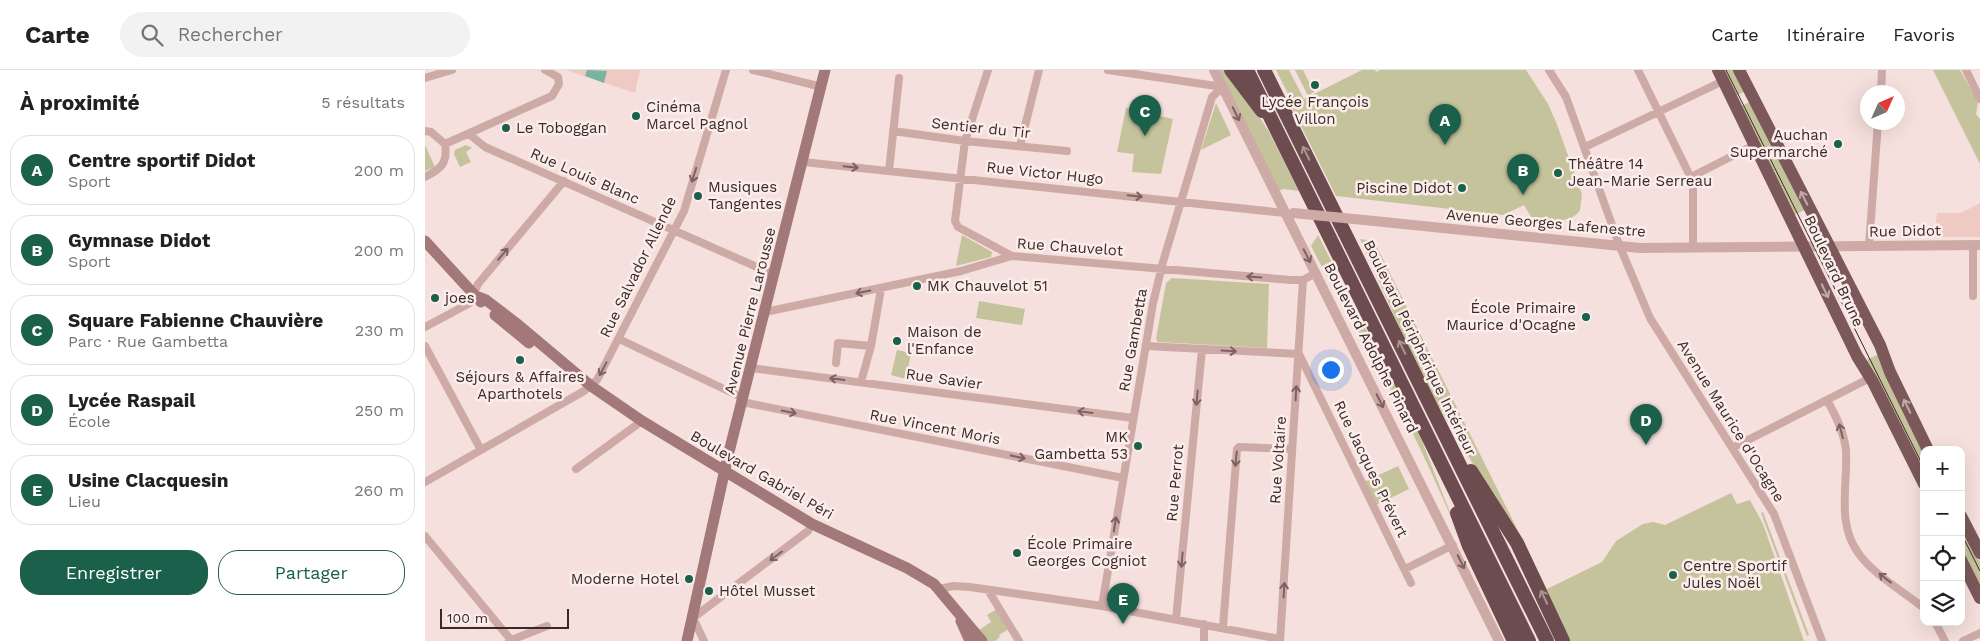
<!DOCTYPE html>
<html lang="fr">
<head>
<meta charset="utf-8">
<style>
	:root { --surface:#fff; --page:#f2f2f2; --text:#202124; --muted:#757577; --line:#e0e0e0; --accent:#1a604a }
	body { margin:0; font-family:"Work Sans",sans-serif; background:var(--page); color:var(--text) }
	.controls { position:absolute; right:15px; bottom:15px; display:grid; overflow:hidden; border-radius:10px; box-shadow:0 5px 20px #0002 }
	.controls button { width:45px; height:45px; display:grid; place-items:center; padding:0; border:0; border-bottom:1px solid var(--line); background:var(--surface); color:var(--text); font:25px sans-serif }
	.compass { position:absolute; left:1435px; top:15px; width:45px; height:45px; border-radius:50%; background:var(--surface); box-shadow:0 5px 20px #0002; rotate:45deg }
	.scale { position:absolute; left:15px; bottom:12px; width:129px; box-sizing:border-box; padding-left:5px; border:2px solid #3a282a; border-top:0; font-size:14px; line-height:18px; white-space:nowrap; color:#3a282a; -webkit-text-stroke:4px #fbedea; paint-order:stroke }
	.you { position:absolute; left:905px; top:299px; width:18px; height:18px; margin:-12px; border:4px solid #fff; border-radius:50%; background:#1a73e8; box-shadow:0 0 0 8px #1a73e833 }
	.badge { display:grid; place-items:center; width:32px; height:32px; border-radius:50%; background:var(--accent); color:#fff; font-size:16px; font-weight:700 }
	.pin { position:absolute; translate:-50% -41px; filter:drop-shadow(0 1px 2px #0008) }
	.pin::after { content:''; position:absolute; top:26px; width:18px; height:15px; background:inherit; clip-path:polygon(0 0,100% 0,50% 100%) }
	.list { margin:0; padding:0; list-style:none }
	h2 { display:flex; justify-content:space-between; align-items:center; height:65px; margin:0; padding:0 20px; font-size:21px }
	h2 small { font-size:16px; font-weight:400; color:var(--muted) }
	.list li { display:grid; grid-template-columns:32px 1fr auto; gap:15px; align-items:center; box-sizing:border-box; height:70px; margin:0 10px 10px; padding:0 10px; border:1px solid var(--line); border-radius:20px }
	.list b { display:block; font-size:19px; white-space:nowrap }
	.list p { margin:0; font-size:16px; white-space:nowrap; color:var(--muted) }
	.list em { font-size:16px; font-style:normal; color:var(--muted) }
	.actions { display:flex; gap:10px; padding:15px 20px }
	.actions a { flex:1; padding:11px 0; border:1px solid var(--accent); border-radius:20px; text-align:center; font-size:18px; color:var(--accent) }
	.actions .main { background:var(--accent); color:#fff }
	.icon { flex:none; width:28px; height:28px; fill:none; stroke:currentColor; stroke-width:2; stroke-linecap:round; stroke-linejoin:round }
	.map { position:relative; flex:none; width:1555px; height:571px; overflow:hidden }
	header { display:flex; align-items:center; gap:30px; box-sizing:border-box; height:70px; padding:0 25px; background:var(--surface); border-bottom:1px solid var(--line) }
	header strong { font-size:24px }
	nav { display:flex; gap:28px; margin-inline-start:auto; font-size:18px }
	.search { width:350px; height:45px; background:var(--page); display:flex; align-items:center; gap:12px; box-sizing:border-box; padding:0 18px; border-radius:28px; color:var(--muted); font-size:19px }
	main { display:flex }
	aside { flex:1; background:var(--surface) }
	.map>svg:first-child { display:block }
</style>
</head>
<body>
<header>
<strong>Carte</strong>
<div class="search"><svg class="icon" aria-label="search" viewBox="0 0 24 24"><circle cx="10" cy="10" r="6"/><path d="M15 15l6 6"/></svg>Rechercher</div>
<nav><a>Carte</a><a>Itinéraire</a><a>Favoris</a></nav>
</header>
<main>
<aside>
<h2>À proximité<small>5 résultats</small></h2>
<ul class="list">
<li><span class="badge">A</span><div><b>Centre sportif Didot</b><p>Sport</p></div><em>200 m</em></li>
<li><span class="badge">B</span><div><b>Gymnase Didot</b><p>Sport</p></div><em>200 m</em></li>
<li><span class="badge">C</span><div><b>Square Fabienne Chauvière</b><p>Parc · Rue Gambetta</p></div><em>230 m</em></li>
<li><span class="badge">D</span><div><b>Lycée Raspail</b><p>École</p></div><em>250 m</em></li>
<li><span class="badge">E</span><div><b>Usine Clacquesin</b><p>Lieu</p></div><em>260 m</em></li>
</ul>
<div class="actions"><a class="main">Enregistrer</a><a>Partager</a></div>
</aside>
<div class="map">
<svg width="1555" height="571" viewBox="0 0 1555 571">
	<rect width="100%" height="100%" fill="#f5e0dd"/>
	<!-- green -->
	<path fill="#c5c39b" d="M794,0H804L844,62L874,121L858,119L854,121Z
		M851,0H864L879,29L937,0H950L951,2L955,0H1101L1123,34L1131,52L1157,124L1155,140C1145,156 1122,149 1106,147L1099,135L1078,145L911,126L864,32L866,30Z
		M870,0H878L889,22L883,26Z
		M1297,0H1310L1321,21L1310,26Z
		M1508,0H1535L1553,32L1551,44L1555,49V94Z
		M1326,31L1380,140L1369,145L1315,37Z
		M791,33L806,65L776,80Z
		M701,38L748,49L736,104L707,102L709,84L692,82Z
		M0,75L10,97L0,101Z
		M41,75L47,78L41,82L46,92L35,97L29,84L30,80Z
		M537,165L567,182L566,187L531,196Z
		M893,165L993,361L1039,478C1014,417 986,357 955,299C932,258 907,218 886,176Z
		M935,169L949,171L1122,519L1177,492L1191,471L1218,454L1228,452L1240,455L1306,423L1312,434L1325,430L1338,454L1379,571H1141L1070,431L997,308Z
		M747,208L844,214L842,278L733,272L731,269L741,213Z
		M554,231L600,239L597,255L551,248Z
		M472,280L486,283L481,309L466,305Z
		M1454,284L1499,380V406L1439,291Z
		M973,396L984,419L951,435L939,412Z
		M1338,442L1384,565L1382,566L1336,443Z
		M1536,455L1555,492V520L1536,482Z
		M572,539L584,559L574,565L575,567L570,571H562L554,560L566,552L562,545Z"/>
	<!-- plaza -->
	<path fill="#eecac3" d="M141,0H215L210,23Z
		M566,92L574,94V106L561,104L562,95H565Z
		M1555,133V167H1509L1512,143H1536Z"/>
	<!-- water -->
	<path fill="#79b4a0" d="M162,0L182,1L179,13L160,6Z"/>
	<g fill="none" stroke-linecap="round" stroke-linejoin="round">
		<!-- minor -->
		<path stroke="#ceaaa7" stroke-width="8" d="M328,0L397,17
			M563,0L540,71L530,151L533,157L587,186
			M683,0L798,17
			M1124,0L1141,27L1195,177L1225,248L1349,444L1397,571
			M1213,0L1268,112V177
			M1541,0L1555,29
			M0,8L27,0
			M1456,22L1457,0
			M0,61L6,62L20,74
			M468,61L540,71L642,81
			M44,64L60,77L350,205
			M20,74L127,26L134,14L133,7L120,0
			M595,76L614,0
			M1160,77L1298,11
			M378,92L860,143
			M464,101L474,8
			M0,107C16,99 23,93 20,74
			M1266,107L1329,75
			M1548,175V226
			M1444,176L1453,52
			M340,242L536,201L587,186L866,210H878L891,203
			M0,257L45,233L53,214L139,111
			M194,269L318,328
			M0,276L56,380
			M721,276L874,284L986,513
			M411,293L413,273L446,276
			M326,298L708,348
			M436,312L446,276L456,219
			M1402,330C1411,346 1419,362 1421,380C1423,415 1411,454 1434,484C1448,504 1479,522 1499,538
			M317,332L698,408
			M1309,377L1445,308
			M151,399L217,351
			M0,412L159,321L172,310L259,141L301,0
			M0,466L86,570
			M980,499L1028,475
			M514,519L528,516L545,517L677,536L855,569
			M563,520L594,571
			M677,536L728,233L738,192L787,27L798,17
			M751,549L777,279
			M1510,552L1520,571
			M798,557L812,379L814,377L867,379
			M84,571L122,556
			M279,571L268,548L383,461L387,454
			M779,571V554
			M855,571L878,210
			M1538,571L1555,563"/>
		<!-- tertiary -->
		<path stroke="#ceaaa7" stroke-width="10" d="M789,0L1074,571
			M939,150L1215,178L1555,175"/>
		<!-- secondary -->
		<path stroke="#a27879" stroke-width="11" d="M0,171L56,232
			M53,227L61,230L91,253L166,316L217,351L387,454L482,498L509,514L557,571
			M70,245L104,273
			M536,551L545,571
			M262,571L302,390L400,0"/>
		<!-- primary -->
		<path stroke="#7d585a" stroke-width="12" d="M1293,0L1432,286L1448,312L1499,414
			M1314,0L1455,275L1465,302L1503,380
			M1536,446L1555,483
			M1536,490L1555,528"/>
		<!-- trunk -->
		<path stroke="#6c4c4e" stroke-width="14" d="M806,0L837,41
			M822,0L1104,571
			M839,0L1122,571
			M1046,401L1092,473L1138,571
			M1032,443L1044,476L1089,571"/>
		<!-- tram -->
		<path stroke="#3a282a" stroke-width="1" d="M1301,0L1499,398
			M1536,463L1555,501"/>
		<!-- tertiary-bridge -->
		<path stroke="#ceaaa7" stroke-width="10" d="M868,143L939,150"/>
	</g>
	<!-- one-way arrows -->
	<defs><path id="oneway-shaft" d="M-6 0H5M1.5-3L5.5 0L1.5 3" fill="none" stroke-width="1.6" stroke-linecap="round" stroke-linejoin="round" transform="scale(1.25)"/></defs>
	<g stroke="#7d6262">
		<use href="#oneway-shaft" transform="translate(811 44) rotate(64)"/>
		<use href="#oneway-shaft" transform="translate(426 97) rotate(6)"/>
		<use href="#oneway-shaft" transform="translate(269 105) rotate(107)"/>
		<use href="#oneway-shaft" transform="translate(710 126) rotate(6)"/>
		<use href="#oneway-shaft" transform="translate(78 184) rotate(-50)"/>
		<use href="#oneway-shaft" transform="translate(882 186) rotate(63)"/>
		<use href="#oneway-shaft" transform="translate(829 207) rotate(-176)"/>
		<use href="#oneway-shaft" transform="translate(438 222) rotate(169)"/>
		<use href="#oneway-shaft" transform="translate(804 281) rotate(3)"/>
		<use href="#oneway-shaft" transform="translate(178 299) rotate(118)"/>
		<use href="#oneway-shaft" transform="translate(412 309) rotate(-173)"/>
		<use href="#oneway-shaft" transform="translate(871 323) rotate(-87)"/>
		<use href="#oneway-shaft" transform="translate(772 328) rotate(95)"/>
		<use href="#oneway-shaft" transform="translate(955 331) rotate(63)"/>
		<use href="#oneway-shaft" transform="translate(364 342) rotate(11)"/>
		<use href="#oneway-shaft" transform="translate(660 342) rotate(-172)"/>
		<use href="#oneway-shaft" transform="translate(1416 361) rotate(-105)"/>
		<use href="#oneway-shaft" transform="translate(593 387) rotate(11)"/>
		<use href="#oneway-shaft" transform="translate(811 389) rotate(96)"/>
		<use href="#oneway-shaft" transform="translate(690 454) rotate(-81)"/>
		<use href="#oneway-shaft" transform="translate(351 486) rotate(143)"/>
		<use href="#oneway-shaft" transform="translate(757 490) rotate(95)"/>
		<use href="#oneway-shaft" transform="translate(1036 492) rotate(64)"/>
		<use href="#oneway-shaft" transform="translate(1460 508) rotate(-142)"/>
		<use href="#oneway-shaft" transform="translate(859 520) rotate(-87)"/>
	</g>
	<g stroke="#ac9494">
		<use href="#oneway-shaft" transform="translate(881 83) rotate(-116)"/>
		<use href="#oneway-shaft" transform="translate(977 277) rotate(-116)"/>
		<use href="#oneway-shaft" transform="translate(1119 527) rotate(-115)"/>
	</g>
	<g stroke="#c2aaa9">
		<use href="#oneway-shaft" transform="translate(1379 128) rotate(-117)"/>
		<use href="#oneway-shaft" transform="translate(1400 221) rotate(64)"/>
		<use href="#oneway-shaft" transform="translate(1482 336) rotate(-116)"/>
	</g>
	<!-- markers -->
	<g fill="#1a604a" stroke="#fbedea" stroke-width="2">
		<circle cx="890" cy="15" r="5"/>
		<circle cx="211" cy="46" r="5"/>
		<circle cx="81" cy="58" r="5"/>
		<circle cx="1413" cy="74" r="5"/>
		<circle cx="1133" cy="103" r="5"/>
		<circle cx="1037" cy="118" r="5"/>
		<circle cx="273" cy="126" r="5"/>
		<circle cx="492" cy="216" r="5"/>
		<circle cx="10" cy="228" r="5"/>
		<circle cx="1161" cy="247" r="5"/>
		<circle cx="472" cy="271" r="5"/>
		<circle cx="95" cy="290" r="5"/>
		<circle cx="713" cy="376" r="5"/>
		<circle cx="592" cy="483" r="5"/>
		<circle cx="1248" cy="505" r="5"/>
		<circle cx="264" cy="509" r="5"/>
		<circle cx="284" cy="521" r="5"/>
	</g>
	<g text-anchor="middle" stroke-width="5" stroke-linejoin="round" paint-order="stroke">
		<!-- poi labels -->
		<g font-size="15" fill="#3a282a" stroke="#fbedea" text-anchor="start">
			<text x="890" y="37" text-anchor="middle">Lycée François<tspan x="890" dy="17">Villon</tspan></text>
			<text x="221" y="42">Cinéma<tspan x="221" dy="17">Marcel Pagnol</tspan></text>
			<text x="91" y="63">Le Toboggan</text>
			<text x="1403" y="70" text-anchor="end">Auchan<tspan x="1403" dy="17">Supermarché</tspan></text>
			<text x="1143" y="99">Théâtre 14<tspan x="1143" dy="17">Jean-Marie Serreau</tspan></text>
			<text x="283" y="122">Musiques<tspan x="283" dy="17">Tangentes</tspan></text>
			<text x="1027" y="123" text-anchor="end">Piscine Didot</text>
			<text x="502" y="221">MK Chauvelot 51</text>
			<text x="20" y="233">joes</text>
			<text x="1151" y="243" text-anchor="end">École Primaire<tspan x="1151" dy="17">Maurice d'Ocagne</tspan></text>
			<text x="482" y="267">Maison de<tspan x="482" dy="17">l'Enfance</tspan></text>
			<text x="95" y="312" text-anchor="middle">Séjours &amp; Affaires<tspan x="95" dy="17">Aparthotels</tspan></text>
			<text x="703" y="372" text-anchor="end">MK<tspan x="703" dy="17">Gambetta 53</tspan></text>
			<text x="602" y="479">École Primaire<tspan x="602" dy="17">Georges Cogniot</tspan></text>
			<text x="1258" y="501">Centre Sportif<tspan x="1258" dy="17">Jules Noël</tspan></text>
			<text x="254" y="514" text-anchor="end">Moderne Hotel</text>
			<text x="294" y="526">Hôtel Musset</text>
		</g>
		<!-- street labels -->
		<g font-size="15" fill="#3a282a" stroke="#fbedea">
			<text transform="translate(556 58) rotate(6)" y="5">Sentier du Tir</text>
			<text transform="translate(620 103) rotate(6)" y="5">Rue Victor Hugo</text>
			<text transform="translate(160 106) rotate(24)" y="5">Rue Louis Blanc</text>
			<text transform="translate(1121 153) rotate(5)" y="5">Avenue Georges Lafenestre</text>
			<text transform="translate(1480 161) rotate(-1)" y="5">Rue Didot</text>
			<text transform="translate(645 177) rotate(4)" y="5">Rue Chauvelot</text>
			<text transform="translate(213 197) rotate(-64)" y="5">Rue Salvador Allende</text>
			<text transform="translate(1409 201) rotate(65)" y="5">Boulevard Brune</text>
			<text transform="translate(325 241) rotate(-76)" y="5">Avenue Pierre Larousse</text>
			<text transform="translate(708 270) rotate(-80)" y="5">Rue Gambetta</text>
			<text transform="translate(946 278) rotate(63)" y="5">Boulevard Adolphe Pinard</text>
			<text transform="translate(995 278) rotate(64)" y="5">Boulevard Périphérique Intérieur</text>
			<text transform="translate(519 309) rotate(8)" y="5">Rue Savier</text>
			<text transform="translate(1306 351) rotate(58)" y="5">Avenue Maurice d'Ocagne</text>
			<text transform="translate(510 357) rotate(11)" y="5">Rue Vincent Moris</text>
			<text transform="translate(853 390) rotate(-86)" y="5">Rue Voltaire</text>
			<text transform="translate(946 399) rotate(64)" y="5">Rue Jacques Prévert</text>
			<text transform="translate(337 405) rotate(30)" y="5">Boulevard Gabriel Péri</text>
			<text transform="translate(750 413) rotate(-85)" y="5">Rue Perrot</text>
		</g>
	</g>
</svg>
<div class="controls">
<button>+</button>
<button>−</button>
<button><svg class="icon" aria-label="locate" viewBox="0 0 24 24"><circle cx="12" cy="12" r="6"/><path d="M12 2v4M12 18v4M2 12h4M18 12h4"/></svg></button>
<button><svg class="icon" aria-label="layers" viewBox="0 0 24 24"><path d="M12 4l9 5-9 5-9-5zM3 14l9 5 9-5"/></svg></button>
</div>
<svg class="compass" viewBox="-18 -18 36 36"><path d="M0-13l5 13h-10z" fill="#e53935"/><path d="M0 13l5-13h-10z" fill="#757577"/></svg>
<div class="scale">100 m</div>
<div class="you"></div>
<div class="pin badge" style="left:1020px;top:75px">A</div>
<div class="pin badge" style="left:1098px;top:125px">B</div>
<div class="pin badge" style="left:720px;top:66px">C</div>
<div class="pin badge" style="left:1221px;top:375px">D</div>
<div class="pin badge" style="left:698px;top:554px">E</div>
</div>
</main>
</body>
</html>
